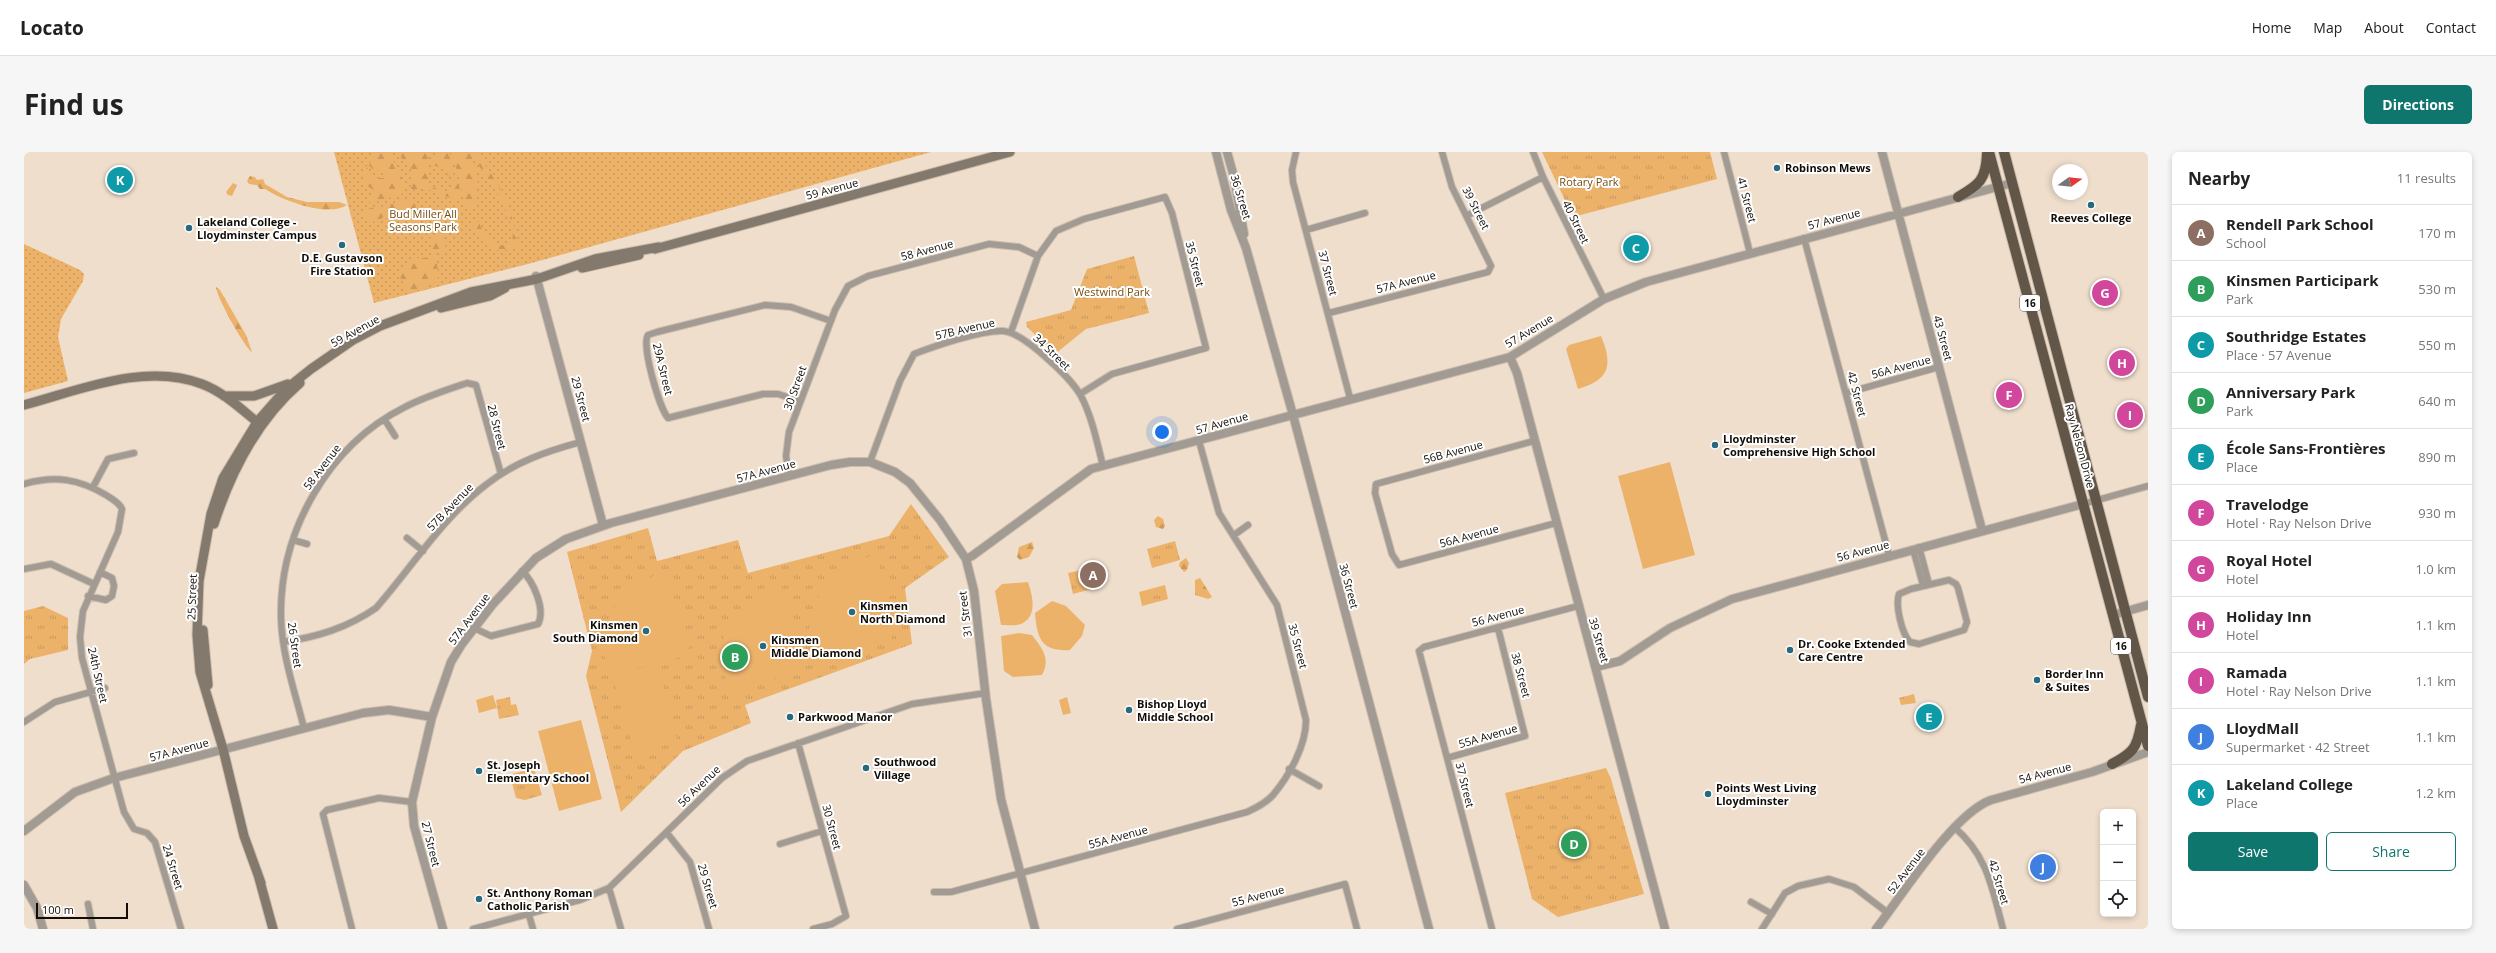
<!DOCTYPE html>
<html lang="en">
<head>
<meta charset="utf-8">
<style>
	:root { --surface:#fff; --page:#f6f6f6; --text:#222; --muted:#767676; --line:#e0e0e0; --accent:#0f766e }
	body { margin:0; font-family:"Open Sans",sans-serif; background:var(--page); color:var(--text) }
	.controls { position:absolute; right:12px; bottom:12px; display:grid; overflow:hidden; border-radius:6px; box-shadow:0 2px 6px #0003 }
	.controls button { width:36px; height:36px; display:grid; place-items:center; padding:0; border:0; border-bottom:1px solid var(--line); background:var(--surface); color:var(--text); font:20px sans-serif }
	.compass { position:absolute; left:2028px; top:12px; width:36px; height:36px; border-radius:50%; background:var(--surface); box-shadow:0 2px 6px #0003; rotate:75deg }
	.scale { position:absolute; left:12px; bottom:10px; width:92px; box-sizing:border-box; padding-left:4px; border:2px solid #110c06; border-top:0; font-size:11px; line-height:14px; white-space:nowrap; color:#110c06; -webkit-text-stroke:3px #fff; paint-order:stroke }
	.you { position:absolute; left:1138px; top:280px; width:14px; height:14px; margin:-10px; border:3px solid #fff; border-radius:50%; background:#1a73e8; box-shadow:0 0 0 6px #1a73e833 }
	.badge { display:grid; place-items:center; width:26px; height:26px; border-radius:50%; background:var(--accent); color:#fff; font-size:13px; font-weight:700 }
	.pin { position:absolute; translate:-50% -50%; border:2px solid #fff; box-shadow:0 1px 4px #0006 }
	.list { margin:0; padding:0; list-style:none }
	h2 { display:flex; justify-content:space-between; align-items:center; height:52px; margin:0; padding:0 16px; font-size:17px }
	h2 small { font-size:13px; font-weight:400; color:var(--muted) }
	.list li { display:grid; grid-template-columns:26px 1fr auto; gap:12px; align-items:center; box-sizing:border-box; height:56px; padding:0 16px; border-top:1px solid var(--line) }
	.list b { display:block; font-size:15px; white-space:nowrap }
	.list p { margin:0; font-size:13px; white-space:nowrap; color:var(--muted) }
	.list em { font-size:13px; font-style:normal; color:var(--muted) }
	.actions { display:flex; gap:8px; padding:12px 16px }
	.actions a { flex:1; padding:9px 0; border:1px solid var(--accent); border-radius:6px; text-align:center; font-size:14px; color:var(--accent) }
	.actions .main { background:var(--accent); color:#fff }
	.icon { flex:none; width:22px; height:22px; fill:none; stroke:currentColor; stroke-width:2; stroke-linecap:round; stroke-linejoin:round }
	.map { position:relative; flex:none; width:2124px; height:777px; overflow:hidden; border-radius:6px }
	header { display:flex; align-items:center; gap:24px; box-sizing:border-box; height:56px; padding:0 20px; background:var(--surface); border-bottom:1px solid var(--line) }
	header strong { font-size:19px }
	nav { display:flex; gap:22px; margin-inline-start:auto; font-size:14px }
	.intro { display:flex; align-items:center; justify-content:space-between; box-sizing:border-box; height:96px; padding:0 24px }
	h1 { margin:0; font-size:28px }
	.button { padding:10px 18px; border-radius:6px; background:var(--accent); color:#fff; font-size:14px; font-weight:700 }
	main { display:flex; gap:24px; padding:0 24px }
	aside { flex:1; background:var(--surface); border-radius:6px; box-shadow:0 2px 6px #0003 }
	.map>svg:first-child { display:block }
</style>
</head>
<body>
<header>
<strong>Locato</strong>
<nav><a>Home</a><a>Map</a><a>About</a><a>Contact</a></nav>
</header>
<div class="intro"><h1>Find us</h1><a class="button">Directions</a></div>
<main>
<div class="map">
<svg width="2124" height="777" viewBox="0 0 2124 777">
	<defs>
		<pattern id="grass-dots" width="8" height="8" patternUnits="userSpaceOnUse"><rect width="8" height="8" fill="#ecb26a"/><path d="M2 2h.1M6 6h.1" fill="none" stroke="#c9985a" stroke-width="1.8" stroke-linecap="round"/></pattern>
		<pattern id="forest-firs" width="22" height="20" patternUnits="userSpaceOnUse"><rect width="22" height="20" fill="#ecb26a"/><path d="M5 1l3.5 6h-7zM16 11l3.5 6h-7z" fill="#c9985a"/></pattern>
		<pattern id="park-tufts" width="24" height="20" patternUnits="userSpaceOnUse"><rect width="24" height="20" fill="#ecb26a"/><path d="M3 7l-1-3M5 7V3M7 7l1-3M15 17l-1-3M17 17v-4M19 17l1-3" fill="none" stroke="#c9985a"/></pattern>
	</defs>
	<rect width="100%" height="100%" fill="#efdecc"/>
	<!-- grass -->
	<path fill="url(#grass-dots)" d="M310,0H907L504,112L350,151Z
		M0,92L56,118L60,122L59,129L37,167L34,185L44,229L0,241Z"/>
	<!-- forest -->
	<path fill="url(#forest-firs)" d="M348,0H368C369,17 377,21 382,36L378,42L349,51L341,49L352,40L341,32L338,23L340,15L343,14L347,26H360L358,18L350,19L345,13L347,6L350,4Z
		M376,0H404L405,7L402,12L405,18V34L428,42V30L433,29L435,32L437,47L432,48L403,37H384L389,31L387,27L390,18H388L384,9L378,8Z
		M414,0H424L430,7L428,0H453L483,47L496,97L469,98C460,92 449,83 449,71L452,69L455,70C459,84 472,100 488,90C494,66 462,22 448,5C454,28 456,29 450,53L445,55L442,54L430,7L425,25L418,15L407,13Z
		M226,24L231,25L233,28L239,27L241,32L263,45L283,50H315L323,53C303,66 258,48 241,37H236L233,33L225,32L223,29Z
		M209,31L213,33L208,44L204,43L202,40Z
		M385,46L392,53L391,58L394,71L397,73L393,77H391C378,55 374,72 358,65L357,68L349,70L342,66L339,59L355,53L358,55Z
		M417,81L420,83L422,98L411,101C412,109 416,122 413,129L399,137L385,140L376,125L377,117L392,106H406L409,98L406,86Z
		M192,135L196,138L222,183L228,200C221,196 192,144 192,135Z
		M1134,364L1139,367L1141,374L1139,377L1132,375L1130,368Z
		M1008,390L1010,396L1005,405L996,408L993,405L995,395Z
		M1162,406L1165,411L1163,418L1160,420L1155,414L1156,410Z
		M1176,426L1188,445L1184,447L1171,443V428Z"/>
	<!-- park -->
	<path fill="url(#park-tufts)" d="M1518,0H1686L1693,27L1549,65Z
		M1110,104L1125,161L1062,177L1031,202L1003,175L1002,170L1047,158L1063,117Z
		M887,352L925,405L881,436L888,492L721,553L727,571L659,599L597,660L562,524L568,499L543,400L624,376L633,409L714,388L724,421L865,384Z
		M1151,389L1156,408L1128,416L1123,397Z
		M1062,417L1067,437L1049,442L1044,421Z
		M1141,433L1144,447L1118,454L1115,440Z
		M19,454L44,466V498L6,507L0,512V459Z
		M1890,542L1892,551L1877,553L1875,546Z
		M486,545L487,553L492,552L495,563L475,567L472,548Z
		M510,616L518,643L501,648L492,646L487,627L488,622Z
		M1582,616L1587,627L1620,742L1534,765L1508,747L1481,641Z"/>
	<!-- pitch -->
	<path fill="#ecb26a" d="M1577,184C1589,213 1586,228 1554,237L1542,197L1545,193Z
		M1646,310L1671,403L1619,417L1594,324Z
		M852,403L871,478L866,489L796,509C793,500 785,486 785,476C787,441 819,409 852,403Z
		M642,422L666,492L662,504L632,511L653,587L610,600L589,523L627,513L584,522C583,513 580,504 580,495C578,458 607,425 642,422Z
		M756,430L784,506L780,515L708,543L697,514L700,482L716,458L736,438Z
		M1004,430C1008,442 1014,463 999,471C994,474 983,473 977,473L971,439L978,432Z
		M1028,449L1042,454L1061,473L1058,484L1046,498C1018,500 1013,487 1011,461Z
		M995,481L1008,483C1018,496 1027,506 1018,523L989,525L980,519L977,484Z
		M469,543L473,556L455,561L452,548Z
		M1043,545L1047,561L1039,563L1035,548Z
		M557,568L578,647L535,659L514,579Z
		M1571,674L1574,685L1553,692L1549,680Z"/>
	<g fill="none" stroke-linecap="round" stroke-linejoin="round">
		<defs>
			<path id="minor" d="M1272,0L1268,18L1269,30L1326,246
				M1509,0L1519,25L1580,147
				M1700,0L1726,101
				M1444,63L1519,25
				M1282,78L1341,61
				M1780,86L1865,403
				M1305,161L1464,120L1467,114L1428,35L1418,0
				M987,180L1014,104L1032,79L1060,67L1141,45L1148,61L1182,196L1088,222L1056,242
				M1822,241L1915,215
				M776,249L754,242H739L644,266C635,255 617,193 624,183L633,180L741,153L767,155L807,169
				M361,268L371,284
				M1510,289L1352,332L1351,341L1368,402L1375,413L1532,371
				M846,310L876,229L890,202C911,194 957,178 979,179C999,180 1047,226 1057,244C1068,265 1073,290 1079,314
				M765,323L762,304L765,280L811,158L824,134L844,124L965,92L995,95L1014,104
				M0,332C31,323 55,327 82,343C88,347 95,350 98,357L94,380L59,459L56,485L58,506L100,660L110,677L123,681L131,690L157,777
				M69,335L84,307L110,301
				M2059,352L2124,334
				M1210,383L1224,373
				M383,386L399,399
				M269,388L283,392
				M1895,395L1905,432
				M1889,397L1899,433
				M0,417L27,412L70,432
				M1925,428L1932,432L1934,436L1943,470L1940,478L1895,492L1886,490C1878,482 1871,454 1875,442L1887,437Z
				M64,444L82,448L88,444L90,434L88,426L76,420
				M450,476L467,484L514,472C522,457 509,429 498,419
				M259,490C293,485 323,476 352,456C388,415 419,365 463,332C491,310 523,299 557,290
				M0,570L31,550L81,536
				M280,576C271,540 258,504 257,466C255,381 303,294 381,255C400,245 422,238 443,231L452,233L477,322
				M774,591L822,764L808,772L789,777
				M1423,606L1501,584L1474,476
				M1265,617L1295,634
				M1930,675C1964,704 1968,736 1979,777
				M643,681L666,710L685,777
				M756,692L798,679
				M585,736L597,777
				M910,740H927L1223,660C1232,656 1242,651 1249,643C1265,624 1282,594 1282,568L1253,453L1195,361L1175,289
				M1727,750L1748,762
				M64,752L69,777
				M505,763L509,777
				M328,777L299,662L303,658L355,646L388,650
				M449,777L556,748L585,736L698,626L723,609L888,552L962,541
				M1153,777L1321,732L1333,777
				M1468,777L1395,499L1400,495L1554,454
				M1738,777L1761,741L1774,734L1805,727L1830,735L1864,761"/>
			<path id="tertiary" d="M1192,0L1207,58L1222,96L1269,263L1405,777
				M1203,0L1210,25L1220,82
				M1858,0L1958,378
				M512,124L579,373
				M1486,205L1493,221L1641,777
				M942,407L948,404L1067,317L1486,205L1580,147L1622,130L1988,31
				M2089,463L2124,453
				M1572,515L1596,509L1646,476L1708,447L2059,352
				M0,679L51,640L90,626L339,561L365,558L408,565
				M0,733L13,756L19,777
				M419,777L390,674L388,650L408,565L427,510L438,492L469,452L512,406L542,387L587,371L807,313L826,310H846L871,320L886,331L916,368L942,407L950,439L962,547L977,647L1011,777
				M1852,777C1879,742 1929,662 1967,648L2068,620L2124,600"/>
			<path id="secondary" d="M631,97L986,0
				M558,116L615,103
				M417,156L466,144L481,136
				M200,244H230L264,232
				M0,253C56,238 121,210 178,232C199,240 216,256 233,270
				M190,372C207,320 234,267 276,231
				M179,478L184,533
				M235,726L249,777
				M237,731L220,684L199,597L176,520L173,483L175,429L187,362L199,326L233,270L262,237L287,217L329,188L356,174L447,140L513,127L571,107L635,95"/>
			<path id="trunk" d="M1965,0L2124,594
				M1980,0L2124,545
				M1934,45C1955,33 1962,28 1963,2
				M2088,612C2109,601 2113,596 2117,573"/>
		</defs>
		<!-- minor casing -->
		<use href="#minor" stroke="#cbbcac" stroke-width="8"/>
		<!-- tertiary casing -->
		<use href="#tertiary" stroke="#cbbcac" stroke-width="10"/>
		<!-- secondary casing -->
		<use href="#secondary" stroke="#cbbcac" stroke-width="11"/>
		<!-- trunk casing -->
		<use href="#trunk" stroke="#cbbcac" stroke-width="12"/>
		<!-- minor -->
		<use href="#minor" stroke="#a19b93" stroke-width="6"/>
		<!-- tertiary -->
		<use href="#tertiary" stroke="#a19b93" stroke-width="8"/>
		<!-- secondary -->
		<use href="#secondary" stroke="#83796d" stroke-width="9"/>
		<!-- trunk -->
		<use href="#trunk" stroke="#625648" stroke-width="10"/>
	</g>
	<!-- markers -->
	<g fill="#28697d" stroke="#fff" stroke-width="1.5">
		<circle cx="1753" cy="16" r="4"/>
		<circle cx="2067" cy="53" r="4"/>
		<circle cx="165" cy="76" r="4"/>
		<circle cx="318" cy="93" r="4"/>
		<circle cx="1691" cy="293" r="4"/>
		<circle cx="828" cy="460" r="4"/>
		<circle cx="622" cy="479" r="4"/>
		<circle cx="739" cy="494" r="4"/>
		<circle cx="1766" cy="498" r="4"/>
		<circle cx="2013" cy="528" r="4"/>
		<circle cx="1105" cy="558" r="4"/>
		<circle cx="766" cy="565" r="4"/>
		<circle cx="842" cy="616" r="4"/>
		<circle cx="455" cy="619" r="4"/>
		<circle cx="1684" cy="642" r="4"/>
		<circle cx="455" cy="747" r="4"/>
	</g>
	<g text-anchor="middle" stroke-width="4" stroke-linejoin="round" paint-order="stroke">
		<!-- shield labels -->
		<g fill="#fff" stroke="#585551" stroke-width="1">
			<rect x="1996" y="143" width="20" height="16" rx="3"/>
			<rect x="2087" y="486" width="20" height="16" rx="3"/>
		</g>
		<g font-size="10" font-weight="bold" fill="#110c06">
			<text x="2006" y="155">16</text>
			<text x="2097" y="498">16</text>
		</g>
		<!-- poi labels -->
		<g font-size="11" font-weight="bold" fill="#110c06" stroke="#fff" text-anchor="start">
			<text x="1761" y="20">Robinson Mews</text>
			<text x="2067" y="70" text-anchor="middle">Reeves College</text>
			<text x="173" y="74">Lakeland College -<tspan x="173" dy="13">Lloydminster Campus</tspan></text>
			<text x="318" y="110" text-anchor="middle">D.E. Gustavson<tspan x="318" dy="13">Fire Station</tspan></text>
			<text x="1699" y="291">Lloydminster<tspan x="1699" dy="13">Comprehensive High School</tspan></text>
			<text x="836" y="458">Kinsmen<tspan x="836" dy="13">North Diamond</tspan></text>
			<text x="614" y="477" text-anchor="end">Kinsmen<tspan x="614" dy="13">South Diamond</tspan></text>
			<text x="747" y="492">Kinsmen<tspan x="747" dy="13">Middle Diamond</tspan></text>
			<text x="1774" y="496">Dr. Cooke Extended<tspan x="1774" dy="13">Care Centre</tspan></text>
			<text x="2021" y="526">Border Inn<tspan x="2021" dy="13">&amp; Suites</tspan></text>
			<text x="1113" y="556">Bishop Lloyd<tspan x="1113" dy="13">Middle School</tspan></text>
			<text x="774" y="569">Parkwood Manor</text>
			<text x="850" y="614">Southwood<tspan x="850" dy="13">Village</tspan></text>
			<text x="463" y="617">St. Joseph<tspan x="463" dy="13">Elementary School</tspan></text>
			<text x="1692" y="640">Points West Living<tspan x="1692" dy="13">Lloydminster</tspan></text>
			<text x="463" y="745">St. Anthony Roman<tspan x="463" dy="13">Catholic Parish</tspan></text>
		</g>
		<!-- park labels -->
		<g font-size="11" fill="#754d12" stroke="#fff">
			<text x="1565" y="34">Rotary Park</text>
			<text x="399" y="66">Bud Miller All<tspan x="399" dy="13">Seasons Park</tspan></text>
			<text x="1088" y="144">Westwind Park</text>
		</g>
		<!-- street labels -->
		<g font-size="11" fill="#110c06" stroke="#fff">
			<text transform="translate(808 37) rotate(-15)" y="4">59 Avenue</text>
			<text transform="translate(1217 45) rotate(73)" y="4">36 Street</text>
			<text transform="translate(1723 48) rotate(75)" y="4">41 Street</text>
			<text transform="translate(1452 56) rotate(63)" y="4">39 Street</text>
			<text transform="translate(1810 67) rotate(-15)" y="4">57 Avenue</text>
			<text transform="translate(1552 70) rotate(64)" y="4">40 Street</text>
			<text transform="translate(903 98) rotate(-15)" y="4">58 Avenue</text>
			<text transform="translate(1171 112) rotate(76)" y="4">35 Street</text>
			<text transform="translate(1304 121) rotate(75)" y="4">37 Street</text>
			<text transform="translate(1382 130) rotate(-14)" y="4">57A Avenue</text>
			<text transform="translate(941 177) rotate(-13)" y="4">57B Avenue</text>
			<text transform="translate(331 179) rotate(-29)" y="4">59 Avenue</text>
			<text transform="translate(1505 179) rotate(-31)" y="4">57 Avenue</text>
			<text transform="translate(1919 186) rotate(75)" y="4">43 Street</text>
			<text transform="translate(1028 200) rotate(44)" y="4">34 Street</text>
			<text transform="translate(1877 215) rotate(-15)" y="4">56A Avenue</text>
			<text transform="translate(639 217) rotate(76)" y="4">29A Street</text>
			<text transform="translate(771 236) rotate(-70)" y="4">30 Street</text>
			<text transform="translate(1833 242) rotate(75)" y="4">42 Street</text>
			<text transform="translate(557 247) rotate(75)" y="4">29 Street</text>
			<text transform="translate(1198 271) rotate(-16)" y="4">57 Avenue</text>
			<text transform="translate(473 275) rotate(76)" y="4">28 Street</text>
			<text transform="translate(2056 294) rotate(75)" y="4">Ray Nelson Drive</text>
			<text transform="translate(1429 300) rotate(-15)" y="4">56B Avenue</text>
			<text transform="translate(298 315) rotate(-53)" y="4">58 Avenue</text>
			<text transform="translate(742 319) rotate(-15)" y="4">57A Avenue</text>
			<text transform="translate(426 355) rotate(-46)" y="4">57B Avenue</text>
			<text transform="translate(1445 384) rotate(-15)" y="4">56A Avenue</text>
			<text transform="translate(1839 399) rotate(-15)" y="4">56 Avenue</text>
			<text transform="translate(1325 434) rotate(75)" y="4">36 Street</text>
			<text transform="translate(168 445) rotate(-88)" y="4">25 Street</text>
			<text transform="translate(941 462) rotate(-97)" y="4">31 Street</text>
			<text transform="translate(1474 464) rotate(-15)" y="4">56 Avenue</text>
			<text transform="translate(445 467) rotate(-53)" y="4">57A Avenue</text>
			<text transform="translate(1575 488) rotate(74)" y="4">39 Street</text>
			<text transform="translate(271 493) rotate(82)" y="4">26 Street</text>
			<text transform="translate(1274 494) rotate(75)" y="4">35 Street</text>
			<text transform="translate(74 523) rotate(77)" y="4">24th Street</text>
			<text transform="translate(1497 523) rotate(75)" y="4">38 Street</text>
			<text transform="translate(1464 584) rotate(-16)" y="4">55A Avenue</text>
			<text transform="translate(155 598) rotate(-15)" y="4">57A Avenue</text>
			<text transform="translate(2021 621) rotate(-15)" y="4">54 Avenue</text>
			<text transform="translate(1441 633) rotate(76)" y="4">37 Street</text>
			<text transform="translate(675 634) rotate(-44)" y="4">56 Avenue</text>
			<text transform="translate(808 675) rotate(75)" y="4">30 Street</text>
			<text transform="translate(1094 685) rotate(-15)" y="4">55A Avenue</text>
			<text transform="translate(407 692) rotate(76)" y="4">27 Street</text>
			<text transform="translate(149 715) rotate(73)" y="4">24 Street</text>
			<text transform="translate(1882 719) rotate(-53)" y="4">52 Avenue</text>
			<text transform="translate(1975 730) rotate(73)" y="4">42 Street</text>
			<text transform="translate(684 734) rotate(74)" y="4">29 Street</text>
			<text transform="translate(1234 744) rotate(-15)" y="4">55 Avenue</text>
		</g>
	</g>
</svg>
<div class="controls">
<button>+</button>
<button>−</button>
<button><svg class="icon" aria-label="locate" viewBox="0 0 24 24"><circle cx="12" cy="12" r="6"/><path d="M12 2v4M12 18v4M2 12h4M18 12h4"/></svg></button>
</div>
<svg class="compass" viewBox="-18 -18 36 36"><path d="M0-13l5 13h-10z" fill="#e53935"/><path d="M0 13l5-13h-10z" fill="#767676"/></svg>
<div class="scale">100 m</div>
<div class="you"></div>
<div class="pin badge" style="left:1069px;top:423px;background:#8d6e63">A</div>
<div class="pin badge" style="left:711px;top:505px;background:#2e9e5b">B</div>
<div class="pin badge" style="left:1612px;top:96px;background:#0f9aa8">C</div>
<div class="pin badge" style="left:1550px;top:692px;background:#2e9e5b">D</div>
<div class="pin badge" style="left:1905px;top:565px;background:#0f9aa8">E</div>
<div class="pin badge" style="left:1985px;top:243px;background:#d1479c">F</div>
<div class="pin badge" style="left:2081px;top:141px;background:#d1479c">G</div>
<div class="pin badge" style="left:2098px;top:211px;background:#d1479c">H</div>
<div class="pin badge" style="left:2106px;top:263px;background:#d1479c">I</div>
<div class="pin badge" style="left:2019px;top:715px;background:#3f7fe0">J</div>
<div class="pin badge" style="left:96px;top:28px;background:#0f9aa8">K</div>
</div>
<aside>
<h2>Nearby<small>11 results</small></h2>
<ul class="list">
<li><span class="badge" style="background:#8d6e63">A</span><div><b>Rendell Park School</b><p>School</p></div><em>170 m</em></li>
<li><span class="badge" style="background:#2e9e5b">B</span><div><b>Kinsmen Participark</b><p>Park</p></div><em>530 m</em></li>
<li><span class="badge" style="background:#0f9aa8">C</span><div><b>Southridge Estates</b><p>Place · 57 Avenue</p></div><em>550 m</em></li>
<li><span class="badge" style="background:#2e9e5b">D</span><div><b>Anniversary Park</b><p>Park</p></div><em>640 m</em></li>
<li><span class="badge" style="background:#0f9aa8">E</span><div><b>École Sans-Frontières</b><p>Place</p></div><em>890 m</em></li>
<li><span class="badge" style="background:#d1479c">F</span><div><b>Travelodge</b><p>Hotel · Ray Nelson Drive</p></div><em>930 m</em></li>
<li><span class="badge" style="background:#d1479c">G</span><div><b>Royal Hotel</b><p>Hotel</p></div><em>1.0 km</em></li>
<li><span class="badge" style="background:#d1479c">H</span><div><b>Holiday Inn</b><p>Hotel</p></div><em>1.1 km</em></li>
<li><span class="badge" style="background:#d1479c">I</span><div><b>Ramada</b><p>Hotel · Ray Nelson Drive</p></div><em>1.1 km</em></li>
<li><span class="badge" style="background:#3f7fe0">J</span><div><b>LloydMall</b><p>Supermarket · 42 Street</p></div><em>1.1 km</em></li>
<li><span class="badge" style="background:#0f9aa8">K</span><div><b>Lakeland College</b><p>Place</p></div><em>1.2 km</em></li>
</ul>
<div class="actions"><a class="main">Save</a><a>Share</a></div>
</aside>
</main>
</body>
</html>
